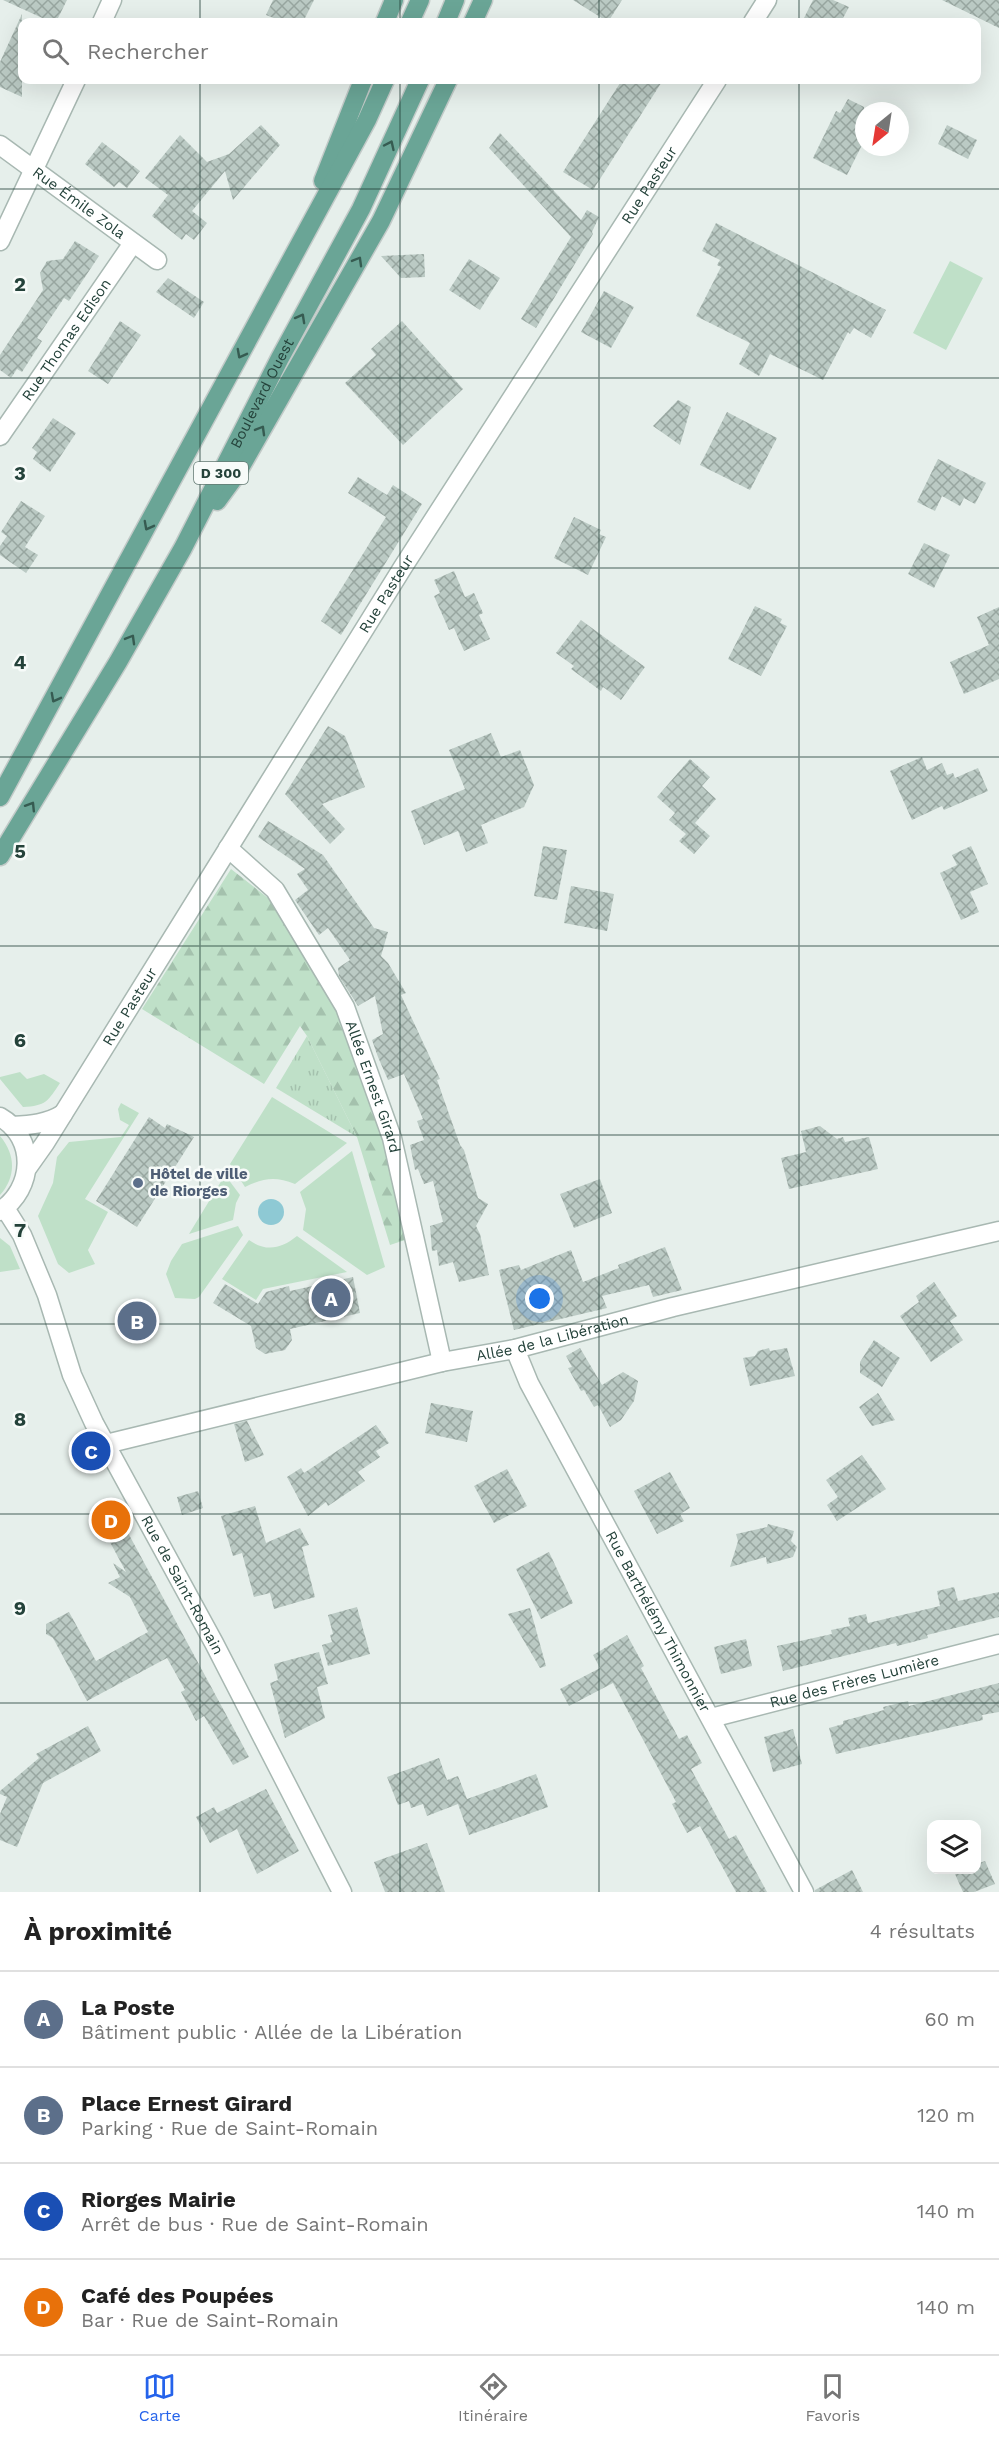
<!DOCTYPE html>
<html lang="fr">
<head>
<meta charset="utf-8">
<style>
	:root { --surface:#fff; --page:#f2f2f2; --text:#222; --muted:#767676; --line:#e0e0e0; --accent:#2563eb }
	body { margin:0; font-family:"Work Sans",sans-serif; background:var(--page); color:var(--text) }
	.controls { position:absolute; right:18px; bottom:18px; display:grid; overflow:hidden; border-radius:12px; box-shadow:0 6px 24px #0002 }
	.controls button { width:54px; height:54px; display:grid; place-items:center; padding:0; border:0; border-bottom:2px solid var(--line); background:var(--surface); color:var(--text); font:30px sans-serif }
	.compass { position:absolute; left:855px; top:102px; width:54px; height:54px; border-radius:50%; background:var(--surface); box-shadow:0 6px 24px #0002; rotate:210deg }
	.you { position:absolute; left:540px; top:1299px; width:21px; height:21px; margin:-15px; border:4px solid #fff; border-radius:50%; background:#1a73e8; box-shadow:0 0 0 9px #1a73e833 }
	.badge { display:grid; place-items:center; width:39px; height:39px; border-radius:50%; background:var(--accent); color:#fff; font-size:20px; font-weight:700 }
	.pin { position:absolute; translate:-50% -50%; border:3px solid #fff; box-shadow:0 2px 6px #0006 }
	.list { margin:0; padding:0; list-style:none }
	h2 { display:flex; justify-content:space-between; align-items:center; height:78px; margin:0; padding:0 24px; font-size:26px }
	h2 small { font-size:20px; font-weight:400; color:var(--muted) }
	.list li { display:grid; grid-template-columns:39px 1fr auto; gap:18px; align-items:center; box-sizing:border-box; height:96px; padding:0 24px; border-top:2px solid var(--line) }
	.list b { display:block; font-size:22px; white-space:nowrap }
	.list p { margin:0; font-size:20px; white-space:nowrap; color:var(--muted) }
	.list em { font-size:20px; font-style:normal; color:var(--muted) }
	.icon { flex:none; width:33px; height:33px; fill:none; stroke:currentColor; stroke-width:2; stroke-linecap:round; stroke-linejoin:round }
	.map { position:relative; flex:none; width:999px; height:1892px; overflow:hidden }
	.search { position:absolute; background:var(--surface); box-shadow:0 6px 24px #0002; left:18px; right:18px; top:18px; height:66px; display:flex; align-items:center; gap:15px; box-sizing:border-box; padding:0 21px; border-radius:12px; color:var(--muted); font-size:22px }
	.sheet { height:462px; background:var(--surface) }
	nav { display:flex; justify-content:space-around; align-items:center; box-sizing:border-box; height:84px; border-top:2px solid var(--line); background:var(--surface); font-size:16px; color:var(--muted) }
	nav a { display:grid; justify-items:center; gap:3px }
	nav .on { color:var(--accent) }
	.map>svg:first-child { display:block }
</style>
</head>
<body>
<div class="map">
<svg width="999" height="1892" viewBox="0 0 999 1892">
	<defs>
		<pattern id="forest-firs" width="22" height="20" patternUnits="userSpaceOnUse" patternTransform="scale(1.5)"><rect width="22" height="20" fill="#bfe0c8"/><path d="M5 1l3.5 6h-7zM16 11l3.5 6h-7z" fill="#a4c1ad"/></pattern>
		<pattern id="park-tufts" width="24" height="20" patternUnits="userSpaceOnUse" patternTransform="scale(1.5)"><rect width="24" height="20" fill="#bfe0c8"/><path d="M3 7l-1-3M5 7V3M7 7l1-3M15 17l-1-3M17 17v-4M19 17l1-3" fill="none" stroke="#a4c1ad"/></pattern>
		<pattern id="building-cross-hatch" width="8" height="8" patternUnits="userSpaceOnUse" patternTransform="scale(1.5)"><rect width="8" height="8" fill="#bbcac4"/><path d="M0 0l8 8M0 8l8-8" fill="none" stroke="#98a6a0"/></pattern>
	</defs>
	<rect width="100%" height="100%" fill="#e6efeb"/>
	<!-- green -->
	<path fill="#bfe0c8" d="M950,261L983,278L946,350L913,333Z
		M20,1072L27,1079L44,1074L60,1083C48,1101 46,1106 23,1107L0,1079V1077Z
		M272,1097L347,1143L295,1184C275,1176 264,1178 245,1187L230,1164Z
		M121,1103L139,1113L85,1199L108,1212L88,1250L95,1264L69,1273L58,1264L38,1216L53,1183L57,1157L69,1142L121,1137L129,1125L120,1120L118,1109Z
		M0,1136C16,1155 16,1177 0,1195Z
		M352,1151L385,1267L367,1275L303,1230L306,1209L300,1192Z
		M225,1175L240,1195L236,1203L233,1220L189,1234Z
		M238,1226L243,1235L199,1297L195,1299L175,1298L166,1274L171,1261L182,1244Z
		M297,1236L347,1272L263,1289L256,1300L222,1279L249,1240C266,1252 281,1249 297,1236Z
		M0,1238L10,1246L20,1269L0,1272Z"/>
	<!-- forest -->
	<path fill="url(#forest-firs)" d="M231,869L268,898L340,1010L380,1117L411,1238L390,1245L357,1137L307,1036L300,1026L264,1084L142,1009Z"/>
	<!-- park -->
	<path fill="url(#park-tufts)" d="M307,1036L357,1137L276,1088Z"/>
	<!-- water -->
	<path fill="#8ec9d4" d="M258 1212a13 13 0 1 1 26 0a13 13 0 1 1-26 0Z"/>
	<!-- building -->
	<path fill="url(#building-cross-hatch)" d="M3,0H67L56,22H51Z
		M273,0H314L303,22H284L266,15Z
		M573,0H622L608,22Z
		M813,0H833L849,7L841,22H802Z
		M942,0H999V28Z
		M22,14V97L0,87V62Z
		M622,80H663L593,190L563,172Z
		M848,99L864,107V141L847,175L813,158L836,111L840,113Z
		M261,125L280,145L233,200L225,171L192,211L207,223L194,240L186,234L182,240L152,216L168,195L145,178L180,135L207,162L229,154Z
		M947,125L977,140L968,159L938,144Z
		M500,133L581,220L587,210L599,217L592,232L593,234L536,328L521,319L571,237L489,148Z
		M102,142L140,171L127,188L119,182L114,187L85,164Z
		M716,223L886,310L871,338L854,328L850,334L848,332L823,380L770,354L759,376L739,364L750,343L696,316L721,267L717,265L720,260L702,251Z
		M75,241L99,256L69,301L64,298L37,338L42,341L22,372L17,369L11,378L0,370V355L43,290L40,273L47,261L63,259Z
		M424,254L425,277L401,278L381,256Z
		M469,259L500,278L480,310L449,290Z
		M168,278L204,302L194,318L156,292Z
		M604,291L634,307L611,348L581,332Z
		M120,321L141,335L108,384L88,371Z
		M402,321L463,389L403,445L345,383L376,355L371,349Z
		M678,400L691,407L680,445L653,426Z
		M727,412L777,438L750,490L700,465Z
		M53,418L76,433L50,472L33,459L37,452L32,448Z
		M938,459L986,483L975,504L964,498L960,506L942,496L935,511L917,502Z
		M358,477L387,495L393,485L422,504L341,635L321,621L386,517L348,493Z
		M21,501L45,516L25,547L38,555L26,573L0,555V546L7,536L1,532Z
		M574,517L601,530L599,534L606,537L588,575L554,558Z
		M924,543L950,555L934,588L908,574Z
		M454,571L465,597L474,593L483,613L479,615L490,639L464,651L454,628L449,630L434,596L440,593L434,580Z
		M755,606L782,619L780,623L787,626L761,676L728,659Z
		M999,607V679L964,694L950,662L989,645L977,617Z
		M581,620L645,667L621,700L603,687L601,691L571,669L574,666L556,653Z
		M328,726L345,736L365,787L322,804L345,829L330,844L285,794Z
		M491,733L501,757L520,750L534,785L524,807L481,825L488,843L466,852L458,831L424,845L411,811L465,789L449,750Z
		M922,757L927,770L942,763L947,775L953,773L955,778L978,768L988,791L944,810L942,806L912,820L890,771Z
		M690,759L710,777L702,786L716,799L695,823L710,836L694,854L679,841L686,834L669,820L675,813L657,797Z
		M268,821L323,855L374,928L388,932L381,956L388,963L406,993L401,995L440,1079L437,1080L460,1145L464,1150L478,1198L488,1204L476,1226L480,1234L489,1275L459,1282L453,1262L439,1266L437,1250L432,1251L430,1226L443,1222L433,1181L424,1184L418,1169L415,1170L410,1145L424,1140L417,1121L423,1119L404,1074L388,1080L378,1057L372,1040L383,1034L375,996L358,1006L339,976L338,968L350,960L328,928L319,935L295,900L308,890L297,874L305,869L258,837Z
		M543,846L567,850L557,900L534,896Z
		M971,846L988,884L970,892L979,912L961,920L940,873L957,865L952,855Z
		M571,886L614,894L607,931L564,923Z
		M149,1117L165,1128L167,1124L194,1137L137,1227L96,1201Z
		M820,1126L837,1139L843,1137L845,1142L869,1137L878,1169L789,1189L781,1158L806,1152L801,1131Z
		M600,1179L612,1213L574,1228L560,1194Z
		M665,1247L682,1290L653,1297L649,1285L602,1296L607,1308L514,1330L499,1270L519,1265L521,1270L571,1250L583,1282L619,1268L618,1265Z
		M353,1277L360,1313L290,1329L292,1340L285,1350L265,1354L256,1348L251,1326L213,1303L225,1284L258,1304L266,1292L289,1286L290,1291Z
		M934,1282L957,1316L950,1321L963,1340L931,1362L900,1316L919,1302L916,1296Z
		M874,1340L900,1358L882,1387L860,1373V1362Z
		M580,1348L602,1385L623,1372L638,1381L634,1401L621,1420L610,1427L598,1405L594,1407L584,1390L581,1391L568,1368L572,1367L566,1356Z
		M769,1348L770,1351L787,1348L795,1376L750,1386L743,1358L755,1356L758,1351Z
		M878,1393L895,1420L872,1426L859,1407Z
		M431,1403L473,1411L467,1442L425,1433Z
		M247,1421L264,1455L245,1462L234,1424Z
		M376,1425L389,1443L376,1451L380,1457L358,1472L365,1481L328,1506L326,1502L308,1516L287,1477L301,1468L304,1473Z
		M862,1455L886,1489L837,1521L827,1505L838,1497L826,1480Z
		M507,1469L527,1506L494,1523L474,1486Z
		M670,1472L690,1508L680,1514L684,1521L657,1534L634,1491Z
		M198,1491L203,1508L182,1515L177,1497Z
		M113,1505L249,1757L233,1765L204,1716L196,1721L181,1692L185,1690L167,1658L87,1701L53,1638L46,1634V1624L69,1612L96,1661L148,1632L130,1597L108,1583L120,1577L113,1563L126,1572L95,1514Z
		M255,1506L266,1543L300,1528L309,1545L302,1547L315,1597L274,1609L270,1593L254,1597L242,1553L233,1556L221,1516Z
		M768,1524L794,1531L791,1541L797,1547L793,1557L767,1564L766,1557L730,1567L738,1541L736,1534L767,1527Z
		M549,1552L573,1603L541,1619L516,1569Z
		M954,1587L958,1601L999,1592V1617L927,1635L928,1638L897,1646L896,1643L783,1671L777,1646L832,1634L831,1630L850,1626L848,1618L866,1614L868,1623L940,1606L937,1591Z
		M357,1607L370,1654L328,1666L322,1645L332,1642L330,1635L333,1634L328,1615Z
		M530,1608L546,1666L540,1668L508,1614Z
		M627,1635L644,1666L641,1668L679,1739L687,1735L702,1763L691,1769L729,1839L736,1835L767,1892H736L700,1826L687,1833L672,1804L676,1802L613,1683L569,1706L560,1689L600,1668L593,1655Z
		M746,1639L752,1666L721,1674L714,1647Z
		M319,1652L328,1684L317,1687L325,1718L285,1738L270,1683L278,1680L274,1664Z
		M999,1683V1712L982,1715L983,1720L836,1754L829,1728L843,1724V1721L884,1710L883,1707L908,1701L909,1706Z
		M88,1726L101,1751L43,1783L17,1847L0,1840V1814L7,1797L0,1794V1791L39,1758L36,1754Z
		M793,1729L802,1764L773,1772L764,1737Z
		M439,1758L447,1780L458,1776L467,1799L536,1774L548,1807L469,1835L458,1804L427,1816L423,1804L411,1808L409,1801L398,1805L387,1777Z
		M266,1789L299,1851L257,1874L237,1829L210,1843L196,1817L214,1807L217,1813Z
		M427,1843L445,1892H385L374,1862Z
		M985,1861L995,1884L974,1892H963L955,1874L965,1869H976V1864Z
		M852,1870L863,1892H815V1890Z"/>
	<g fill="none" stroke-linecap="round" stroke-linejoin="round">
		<defs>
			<g id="minor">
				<path d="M102,22L112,0"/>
				<path id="s1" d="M0,145L157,260"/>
				<path d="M0,241L76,80"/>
				<path id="s2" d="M0,436L133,243"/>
				<path id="s3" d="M228,848L275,890L345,1007L392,1138L442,1362"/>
				<path id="s4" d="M515,1349L529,1383L804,1892"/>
				<path id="s5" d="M106,1444L442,1362L515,1349L673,1307L999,1231"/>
				<path id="s6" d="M711,1718L999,1644"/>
			</g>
			<g id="tertiary">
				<path d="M753,22L767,0"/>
				<path d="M0,1117C37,1138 34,1189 0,1211"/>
				<path d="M12,1126C31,1125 47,1124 63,1114"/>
				<path id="s7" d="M28,1167L45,1143L403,567L717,80"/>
				<path id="s8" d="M5,1208L22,1235L47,1295L72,1375L94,1423L214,1643L342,1892"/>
			</g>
			<g id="primary">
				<path d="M385,22L394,0"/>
				<path d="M410,22L420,0"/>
				<path d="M446,22L455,0"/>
				<path d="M473,22L483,0"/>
				<path d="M323,181L363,80"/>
				<path d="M217,501L236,475L381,221L448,80"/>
				<path d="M0,797L367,120L385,80"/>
				<path id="s9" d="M0,856L118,662L183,548L280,358L361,209L420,80"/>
			</g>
		</defs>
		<!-- minor casing -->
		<use href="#minor" stroke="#a8b8b2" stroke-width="21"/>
		<!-- tertiary casing -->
		<use href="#tertiary" stroke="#a8b8b2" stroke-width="21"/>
		<!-- primary casing -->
		<use href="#primary" stroke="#c2cac8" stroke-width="21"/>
		<!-- minor -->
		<use href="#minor" stroke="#fff" stroke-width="18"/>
		<!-- tertiary -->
		<use href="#tertiary" stroke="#fff" stroke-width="18"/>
		<!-- primary -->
		<use href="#primary" stroke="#6aa596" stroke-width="18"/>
	</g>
	<!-- one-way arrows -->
	<defs><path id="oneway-chevron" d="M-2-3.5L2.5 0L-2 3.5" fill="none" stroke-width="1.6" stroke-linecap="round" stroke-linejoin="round" transform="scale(1.5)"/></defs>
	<g stroke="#365b51">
		<use href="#oneway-chevron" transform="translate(390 145) rotate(-65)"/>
		<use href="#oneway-chevron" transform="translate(358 261) rotate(-60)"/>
		<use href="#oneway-chevron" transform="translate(301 318) rotate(-61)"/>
		<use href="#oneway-chevron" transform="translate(241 354) rotate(118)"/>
		<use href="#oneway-chevron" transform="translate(261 430) rotate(-60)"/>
		<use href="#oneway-chevron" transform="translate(148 526) rotate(118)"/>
		<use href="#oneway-chevron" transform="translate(131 639) rotate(-60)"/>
		<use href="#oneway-chevron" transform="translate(55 698) rotate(118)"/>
		<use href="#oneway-chevron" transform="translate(31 806) rotate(-58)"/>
	</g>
	<!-- grid -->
	<path fill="none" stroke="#24423a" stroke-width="1.5" stroke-opacity="0.55" d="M200,0V22M400,0V22M599,0V22M799,0V22M200,80V1892M400,80V1892M599,80V1892M799,80V1892M0,189H999M0,378H999M0,568H999M0,757H999M0,946H999M0,1135H999M0,1324H999M0,1514H999M0,1703H999"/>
	<!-- markers -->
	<circle fill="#5c6f8a" stroke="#f7fbf9" stroke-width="2" cx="138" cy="1183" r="6"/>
	<g text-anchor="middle" stroke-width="5" stroke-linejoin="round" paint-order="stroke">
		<!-- shield labels -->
		<rect fill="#f7fbf9" stroke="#637a73" stroke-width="1.5" x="194" y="462" width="54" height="22" rx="4.5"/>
		<g font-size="14" font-weight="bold" fill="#24423a">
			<text x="221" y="478">D 300</text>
		</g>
		<!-- street labels -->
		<g font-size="15" fill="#24423a" stroke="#f7fbf9">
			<text dy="5" stroke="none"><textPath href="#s7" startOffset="1162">Rue Pasteur</textPath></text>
			<text dy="5" stroke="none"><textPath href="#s1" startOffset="98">Rue Émile Zola</textPath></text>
			<text dy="5" stroke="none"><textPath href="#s2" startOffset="117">Rue Thomas Edison</textPath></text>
			<text dy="5" stroke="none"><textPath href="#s9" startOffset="532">Boulevard Ouest</textPath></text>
			<text dy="5" stroke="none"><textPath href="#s7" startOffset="676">Rue Pasteur</textPath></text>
			<text dy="5" stroke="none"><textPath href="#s7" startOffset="190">Rue Pasteur</textPath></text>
			<text dy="5" stroke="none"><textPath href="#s3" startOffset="284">Allée Ernest Girard</textPath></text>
			<text dy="5" stroke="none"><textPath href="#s5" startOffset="459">Allée de la Libération</textPath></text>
			<text dy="5" stroke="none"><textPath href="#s8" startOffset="418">Rue de Saint-Romain</textPath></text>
			<text dy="5" stroke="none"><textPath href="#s4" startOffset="308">Rue Barthélémy Thimonnier</textPath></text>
			<text dy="5" stroke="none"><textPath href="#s6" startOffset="148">Rue des Frères Lumière</textPath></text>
		</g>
		<!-- service labels -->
		<g font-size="15" font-weight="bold" fill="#4e5e75" stroke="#f7fbf9" text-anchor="start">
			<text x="150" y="1179">Hôtel de ville<tspan x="150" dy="17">de Riorges</tspan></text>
		</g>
	</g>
	<g font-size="20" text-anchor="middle" font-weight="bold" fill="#24423a" stroke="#f7fbf9" stroke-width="5" stroke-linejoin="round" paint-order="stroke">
		<text x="20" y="291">2</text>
		<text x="20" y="480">3</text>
		<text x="20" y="669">4</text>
		<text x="20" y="858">5</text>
		<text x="20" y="1047">6</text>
		<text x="20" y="1237">7</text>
		<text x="20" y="1426">8</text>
		<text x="20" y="1615">9</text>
	</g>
</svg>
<div class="controls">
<button><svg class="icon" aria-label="layers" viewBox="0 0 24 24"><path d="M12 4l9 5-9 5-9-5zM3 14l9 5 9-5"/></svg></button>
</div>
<svg class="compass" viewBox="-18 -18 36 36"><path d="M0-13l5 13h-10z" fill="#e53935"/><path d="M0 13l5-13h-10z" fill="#767676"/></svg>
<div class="you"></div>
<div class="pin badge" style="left:331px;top:1298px;background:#5c6f8a">A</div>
<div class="pin badge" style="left:137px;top:1321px;background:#5c6f8a">B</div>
<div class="pin badge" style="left:91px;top:1451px;background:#1a4fb4">C</div>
<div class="pin badge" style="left:111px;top:1520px;background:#e8710a">D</div>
<div class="search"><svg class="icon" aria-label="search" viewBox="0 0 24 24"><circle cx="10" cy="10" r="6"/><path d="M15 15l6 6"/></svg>Rechercher</div>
</div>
<section class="sheet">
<h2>À proximité<small>4 résultats</small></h2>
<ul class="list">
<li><span class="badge" style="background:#5c6f8a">A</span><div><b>La Poste</b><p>Bâtiment public · Allée de la Libération</p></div><em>60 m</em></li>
<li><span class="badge" style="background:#5c6f8a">B</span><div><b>Place Ernest Girard</b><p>Parking · Rue de Saint-Romain</p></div><em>120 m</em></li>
<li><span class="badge" style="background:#1a4fb4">C</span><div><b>Riorges Mairie</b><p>Arrêt de bus · Rue de Saint-Romain</p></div><em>140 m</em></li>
<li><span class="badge" style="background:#e8710a">D</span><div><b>Café des Poupées</b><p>Bar · Rue de Saint-Romain</p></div><em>140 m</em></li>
</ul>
</section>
<nav>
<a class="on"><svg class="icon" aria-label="map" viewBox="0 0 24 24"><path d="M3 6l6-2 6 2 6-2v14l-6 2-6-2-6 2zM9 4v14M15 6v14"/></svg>Carte</a>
<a><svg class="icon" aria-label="directions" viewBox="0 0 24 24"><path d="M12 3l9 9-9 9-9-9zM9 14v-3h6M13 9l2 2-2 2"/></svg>Itinéraire</a>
<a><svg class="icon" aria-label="saved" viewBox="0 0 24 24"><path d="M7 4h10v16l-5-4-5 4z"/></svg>Favoris</a>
</nav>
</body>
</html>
